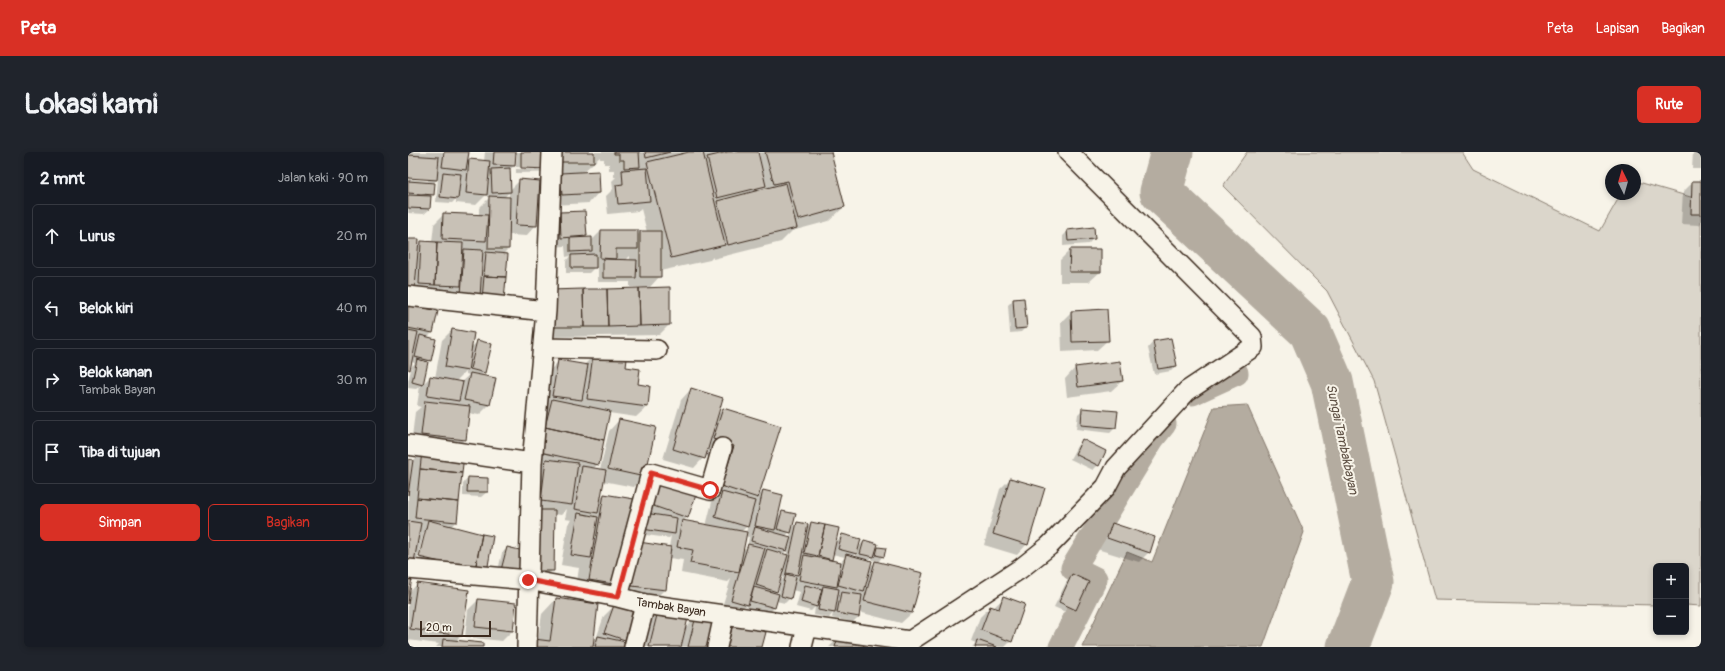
<!DOCTYPE html>
<html lang="id">
<head>
<meta charset="utf-8">
<style>
	:root { --surface:#171b24; --page:#20242c; --text:#f1f3f6; --muted:#9ea1a6; --line:#363941; --accent:#d93025 }
	body { margin:0; font-family:Pangolin,sans-serif; background:var(--page); color:var(--text) }
	.controls { position:absolute; right:12px; bottom:12px; display:grid; overflow:hidden; border-radius:6px; box-shadow:0 2px 6px #0003 }
	.controls button { width:36px; height:36px; display:grid; place-items:center; padding:0; border:0; border-bottom:1px solid var(--line); background:var(--surface); color:var(--text); font:20px sans-serif }
	.compass { position:absolute; left:1197px; top:12px; width:36px; height:36px; border-radius:50%; background:var(--surface); box-shadow:0 2px 6px #0003; rotate:355deg }
	.scale { position:absolute; left:12px; bottom:10px; width:71px; box-sizing:border-box; padding-left:4px; border:2px solid #3b2a1e; border-top:0; font-size:11px; line-height:14px; white-space:nowrap; color:#3b2a1e; -webkit-text-stroke:3px #f7f3e8; paint-order:stroke }
	.stop { position:absolute; width:12px; height:12px; margin:-9px; border:3px solid #d93025; border-radius:50%; background:#fff }
	.stop.end { background:#d93025; border-color:#fff; box-shadow:0 1px 4px #0008 }
	.list { margin:0; padding:0; list-style:none }
	h2 { display:flex; justify-content:space-between; align-items:center; height:52px; margin:0; padding:0 16px; font-size:17px }
	h2 small { font-size:13px; font-weight:400; color:var(--muted) }
	.list li { display:grid; grid-template-columns:26px 1fr auto; gap:12px; align-items:center; box-sizing:border-box; height:64px; margin:0 8px 8px; padding:0 8px; border:1px solid var(--line); border-radius:6px }
	.list b { display:block; font-size:15px; white-space:nowrap }
	.list p { margin:0; font-size:13px; white-space:nowrap; color:var(--muted) }
	.list em { font-size:13px; font-style:normal; color:var(--muted) }
	.actions { display:flex; gap:8px; padding:12px 16px }
	.actions a { flex:1; padding:9px 0; border:1px solid var(--accent); border-radius:6px; text-align:center; font-size:14px; color:var(--accent) }
	.actions .main { background:var(--accent); color:#fff }
	.icon { flex:none; width:22px; height:22px; fill:none; stroke:currentColor; stroke-width:2; stroke-linecap:round; stroke-linejoin:round }
	.map { position:relative; flex:none; width:1293px; height:495px; overflow:hidden; border-radius:6px }
	header { display:flex; align-items:center; gap:24px; box-sizing:border-box; height:56px; padding:0 20px; background:var(--accent); color:#fff }
	header strong { font-size:19px }
	nav { display:flex; gap:22px; margin-inline-start:auto; font-size:14px }
	.intro { display:flex; align-items:center; justify-content:space-between; box-sizing:border-box; height:96px; padding:0 24px }
	h1 { margin:0; font-size:28px }
	.button { padding:10px 18px; border-radius:6px; background:var(--accent); color:#fff; font-size:14px; font-weight:700 }
	main { display:flex; gap:24px; padding:0 24px }
	aside { flex:1; background:var(--surface); border-radius:6px; box-shadow:0 2px 6px #0003 }
	.map>svg:first-child { display:block }
</style>
</head>
<body>
<header>
<strong>Peta</strong>
<nav><a>Peta</a><a>Lapisan</a><a>Bagikan</a></nav>
</header>
<div class="intro"><h1>Lokasi kami</h1><a class="button">Rute</a></div>
<main>
<aside>
<h2>2 mnt<small>Jalan kaki · 90 m</small></h2>
<ul class="list">
<li><svg class="icon" aria-label="ahead" viewBox="0 0 24 24"><path d="M12 20V5M6 11l6-6 6 6"/></svg><div><b>Lurus</b></div><em>20 m</em></li>
<li><svg class="icon" aria-label="left" viewBox="0 0 24 24"><path d="M17 20v-9H6M10 6l-5 5 5 5"/></svg><div><b>Belok kiri</b></div><em>40 m</em></li>
<li><svg class="icon" aria-label="right" viewBox="0 0 24 24"><path d="M7 20v-9h11M14 6l5 5-5 5"/></svg><div><b>Belok kanan</b><p>Tambak Bayan</p></div><em>30 m</em></li>
<li><svg class="icon" aria-label="arrive" viewBox="0 0 24 24"><path d="M6 21V4h12l-3 4 3 4H6"/></svg><div><b>Tiba di tujuan</b></div></li>
</ul>
<div class="actions"><a class="main">Simpan</a><a>Bagikan</a></div>
</aside>
<div class="map">
<svg width="1293" height="495" viewBox="0 0 1293 495">
	<rect width="100%" height="100%" fill="#f7f3e8"/>
	<filter id="ink" filterUnits="userSpaceOnUse"><feTurbulence type="fractalNoise" baseFrequency=".025" numOctaves="2"/><feDisplacementMap in="SourceGraphic" scale="8" xChannelSelector="R" yChannelSelector="G"/><feConvolveMatrix kernelMatrix="1 2 1 2 8 2 1 2 1" color-interpolation-filters="sRGB"/></filter>
	<g filter="url(#ink)">
		<!-- green -->
		<path fill="#dbd6cb" stroke="#8b8074" d="M839,0H1054L1065,17L1192,79L1213,42H1227V29L1293,48V454L1278,453V414H1248V453L1027,448L966,229L919,139L815,34Z"/>
		<!-- water -->
		<path fill="#b4aca0" stroke="#84786c" d="M839,253L896,380L855,495H674L719,400L744,410L806,255Z"/>
		<!-- shadow -->
		<path fill="#0003" fill-rule="evenodd" d="M0,0H60L58,11L61,8L76,9L77,0H349L350,6L352,4L351,0H422L436,55L421,69L384,79L373,90L305,107V105L302,108L252,119V124L242,135H222V130H190V116H186L181,121H158V109L162,104L158,105L157,94L143,95L142,72L152,61L178,83L175,86L183,89L193,79H229V84L232,80H239L233,57L231,59L200,62L198,44L205,37L204,29L208,25H206V18H201V12H196V7H192V5L174,21L191,40L181,51L144,53L143,32L160,22V20L108,21V17L136,18V16L108,15L109,2H107L106,14L101,18L102,38L111,29L128,73L118,84L101,83L100,97L95,102V148L1,142L0,88L9,94L13,90H24L26,72L36,62L71,64V56L82,45H79V42L68,53L48,51V47L44,51L28,50L30,26L25,32V42L22,46V57L16,62L0,61V27L20,29V27L0,25ZM101,41V46L96,45ZM222,104V109H217Z
			M1285,0H1293V17H1284Z
			M1285,30H1293V71L1291,73L1273,72L1275,40Z
			M660,79L686,86L680,92L655,94V84Z
			M662,98L692,120L681,130H652V108Z
			M615,147L618,175L613,180L602,181L600,153L605,148Z
			M133,149L261,173L251,183L133,185Z
			M0,153L24,181L19,186L22,208L18,212L13,234L22,225L27,226L34,188L44,178L63,196L69,190L77,220L73,224L81,253L71,263L60,261L57,287L47,298L3,293L7,260L13,255L9,254L12,234L8,237L0,236V229L4,214L7,211L3,210L0,218ZM58,219V222L61,223L53,230L48,229Z
			M663,160L700,188L689,198L654,200L653,170Z
			M745,190L768,214L763,219L746,222L740,196Z
			M185,204L216,216L229,233L239,255L228,265L201,261L190,312L185,317L192,318L201,279L211,268L236,325L226,335L195,329L192,347L196,343L210,432L196,447L167,442L171,416L153,413L160,372L164,368L157,367L159,357L153,363L146,362L145,418L134,429H119L140,220L151,209L176,213Z
			M711,210L714,229L703,239L659,245L657,227L667,216Z
			M283,237L309,263L315,257L372,275L349,346L355,339L369,366L375,360L382,378L389,371L398,376L403,371L427,391L434,383L450,396L456,389L466,400L470,396L475,404L470,410L514,421L504,461L493,471L451,460L450,465L445,470L424,466L425,461L421,466L406,463L407,455L403,459L388,455L392,440L384,438L382,446L377,451L368,449L366,456L361,461L337,454L329,462L313,458L323,427L320,430L273,421L275,408L261,406L257,437L246,448L215,444L221,402L261,395L263,384L261,386L230,382L237,336L279,365L275,370L298,374L304,350L299,349L312,309L297,304L286,316L255,307L273,248ZM340,373L338,381L333,380ZM383,378L382,386L377,385ZM337,384L341,385L339,395L334,399ZM380,397L378,404L374,403ZM449,400L448,406L445,405ZM424,402L437,405L432,411L421,409ZM464,405V408L468,409L462,415L461,409ZM372,425L376,426L372,429L370,443L366,442L368,439Z
			M675,257L707,276L702,281L668,277L670,262Z
			M674,289L690,313L685,318L662,307L669,294Z
			M14,300L48,369L43,375L78,420L0,415V308L3,311ZM16,380H18L11,410L9,409Z
			M60,326L79,340L73,345L55,344V332Z
			M602,327L619,392L609,403L576,393L592,337Z
			M704,372L741,400L731,410L689,397L694,382Z
			M99,396L108,428L89,423L94,401Z
			M664,423L668,457L662,462L646,455L659,429Z
			M0,425L1,441L9,432L53,484L48,489L74,495H28L31,492L0,488Z
			M596,446L603,489L597,495H564L568,491L563,489L572,465L582,455L585,456Z
			M148,447L184,491L188,487L196,464L206,454L216,487L214,490L216,495H119L130,488L134,462Z
			M70,448L107,452L104,479L94,489L57,485L60,458Z
			M250,460L277,476L288,465L306,495H234L240,471Z
			M325,473L353,495H309L311,488Z
			M431,486L455,495H421Z"/>
		<g fill="none" stroke-linecap="round" stroke-linejoin="round">
			<!-- canal -->
			<path stroke="#b4aca0" stroke-width="25" d="M784,241L828,221
				M653,495L687,427L665,416L744,287L756,272"/>
			<!-- river -->
			<path stroke="#b4aca0" stroke-width="43" d="M764,0L753,40L902,179L924,230L965,430L940,495"/>
		</g>
		<!-- building -->
		<path fill="#c8c1b6" stroke="#3b2a1e" d="M36,0H61L58,18L34,15Z
			M86,0H108L107,14L85,13Z
			M113,0H141V17L113,16Z
			M147,0H186V10H147Z
			M206,0H231L232,15L216,16V8H211V2H206Z
			M237,0H262L238,6Z
			M281,0H295L317,93L263,106L239,10Z
			M320,0H350L358,34L309,46L299,5Z
			M357,0H423L437,55L390,68L380,29L366,32Z
			M0,3L31,5L29,28L0,26Z
			M61,7L82,9L79,43L58,41Z
			M102,16L103,40L84,41L83,17Z
			M239,16L242,49L210,52L208,33L215,32L214,18Z
			M191,19L192,41L154,43L152,21Z
			M35,20L53,22L50,47L32,45Z
			M111,27L132,29L129,74L108,73Z
			M0,29L27,31L26,43L0,41Z
			M1284,29H1293V62H1283Z
			M378,31L389,76L320,93L309,49Z
			M0,43L23,44L22,57L0,56Z
			M81,44L102,45L101,97H80Z
			M177,59L179,84L153,86L152,60Z
			M35,61L80,63L78,89L34,87Z
			M686,75L687,87L660,89L659,78Z
			M193,78H230V97H208V107L192,106Z
			M232,79H253V125H232Z
			M184,85V99L162,100V86Z
			M0,87H11L7,136H0Z
			M13,89L29,90L27,133L11,132Z
			M29,90L55,91L53,134L27,133Z
			M56,97L75,98L72,145L53,143Z
			M662,97H693V120H661Z
			M78,100L100,102L98,125L76,124Z
			M188,102V116H163V103Z
			M195,107L229,108L228,126H195Z
			M76,124L98,125L96,149L74,147Z
			M262,135V173L232,174L231,136Z
			M231,136L232,174L200,175L199,137Z
			M175,137H199L200,175H176Z
			M175,137L176,175H143L142,138Z
			M616,146L619,176L607,177L605,147Z
			M0,152L30,159L25,181L0,176Z
			M699,157L701,189L664,190L663,159Z
			M44,177L66,181L60,219L37,215Z
			M0,178L10,180L2,218L0,217Z
			M12,183L28,187L23,209L7,205Z
			M763,186L769,214L750,217L745,189Z
			M69,188L84,192L77,221L62,217Z
			M185,203L219,207L218,215L232,217L230,232L242,234L240,255L179,247Z
			M9,207L20,210L15,233L4,230Z
			M150,208L180,213L174,248L144,244Z
			M712,209L715,229L670,235L667,215Z
			M62,221L88,226L82,253L56,248Z
			M22,224L55,230L51,249L19,244Z
			M283,236L315,246L297,307L265,297Z
			M144,247L202,259L196,288L137,275Z
			M17,249L62,254L58,288L13,283Z
			M315,256L373,274L350,346L313,334L326,294L305,287Z
			M674,256L710,259L708,276L673,273Z
			M211,267L248,275L237,325L200,317Z
			M137,275L196,288L191,313L132,300Z
			M674,287L698,299L691,314L667,302Z
			M14,299L56,303L54,321L12,317Z
			M0,307L5,308L0,343Z
			M138,307L170,311L164,353L133,349Z
			M174,314L198,318L190,361L167,357Z
			M12,317L54,321L51,350L9,346Z
			M60,325L80,326V340H59Z
			M247,325L289,340L280,366L237,351Z
			M602,326L637,336L620,393L585,382Z
			M355,338L375,343L367,378L347,374Z
			M314,340L347,349L340,375L307,365Z
			M196,342L226,347L211,433L181,428Z
			M9,346L51,350L49,370L7,366Z
			M130,358H147L146,419H129Z
			M374,359L388,362L383,381L369,377Z
			M170,361L190,365L183,406L163,403Z
			M237,361L269,366L267,382L234,377Z
			M20,368L74,382L67,418L11,405Z
			M274,368L339,380L331,420L282,411L285,398L269,395Z
			M0,369L13,371L6,410L0,409Z
			M389,370L400,372L390,423L378,421Z
			M403,370L417,373L410,404L396,401Z
			M704,371L747,385L742,401L699,386Z
			M417,373L431,376L424,408L410,404Z
			M347,375L383,385L379,399L343,389Z
			M74,382L85,384L79,420L67,418Z
			M434,382L453,387L449,402L430,397Z
			M456,388L470,392L466,405L452,402Z
			M231,390L263,395L258,438L224,434Z
			M340,392L357,396L340,453L323,448Z
			M99,395L120,400L114,423L93,418Z
			M470,395L478,396L476,405L468,403Z
			M359,397L380,403L369,440L348,433Z
			M438,402L464,409L456,440L430,433Z
			M396,403L433,410L429,435L391,428Z
			M467,409L515,421L504,461L456,449Z
			M378,422L388,425L383,447L373,444Z
			M664,422L681,430L668,458L651,450Z
			M0,424L4,425L0,452Z
			M9,431L61,438L54,484L2,477Z
			M397,433L414,437L409,455L393,450Z
			M415,434L431,437L427,461L410,458Z
			M346,435L371,442L367,456L342,449Z
			M433,440L454,443L451,465L429,461Z
			M595,444L617,452L604,490L573,478L582,454L591,457Z
			M148,446L190,452L185,495H124L126,487L142,489Z
			M70,447L108,451L105,479L67,475Z
			M206,453L226,460L217,488L196,481Z
			M250,459L280,466L273,495H241Z
			M288,464L313,470L307,495H280Z
			M325,472L358,480L354,495H319Z
			M190,484L218,490L217,495H187Z
			M430,485L456,493V495H427Z
			M35,487L75,491V495H34Z
			M569,488L589,495H567Z"/>
		<g fill="none" stroke-linecap="round" stroke-linejoin="round">
			<defs>
				<path id="minor" d="M0,144L138,159
					M135,196L249,198
					M0,293L124,311
					M0,417L120,428L210,445L237,452L502,489
					M210,445L243,321L302,338L314,296
					M119,495L124,311L138,159L144,0
					M226,495L237,452
					M309,495L316,463
					M394,495L399,475
					M500,495L502,489L612,417L641,394L698,335L708,316L779,239L845,195L844,185L660,0"/>
			</defs>
			<!-- minor casing -->
			<use href="#minor" stroke="#3b2a1e" stroke-width="22"/>
			<!-- minor -->
			<use href="#minor" stroke="#f7f3e8" stroke-width="19"/>
		</g>
	</g>
	<g fill="none" stroke-linecap="round" stroke-linejoin="round" filter="url(#ink)">
		<!-- route -->
		<path stroke="#d93025" stroke-width="5" d="M120,428L210,445L243,321L302,338"/>
	</g>
	<g text-anchor="middle" stroke-width="4" stroke-linejoin="round" paint-order="stroke">
		<!-- street labels -->
		<g font-size="12" fill="#3b2a1e" stroke="#f7f3e8">
			<text transform="translate(263 455) rotate(9)" y="4">Tambak Bayan</text>
		</g>
		<!-- water labels -->
		<g font-size="13" font-style="italic" fill="#5f5145" stroke="#f7f3e8">
			<text transform="translate(935 287) rotate(78)" y="5">Sungai Tambakbayan</text>
		</g>
	</g>
</svg>
<div class="controls">
<button>+</button>
<button>−</button>
</div>
<svg class="compass" viewBox="-18 -18 36 36"><path d="M0-13l5 13h-10z" fill="#e53935"/><path d="M0 13l5-13h-10z" fill="#9ea1a6"/></svg>
<div class="scale">20 m</div>
<div class="stop" style="left:302px;top:338px"></div>
<div class="stop end" style="left:120px;top:428px"></div>
</div>
</main>
</body>
</html>
